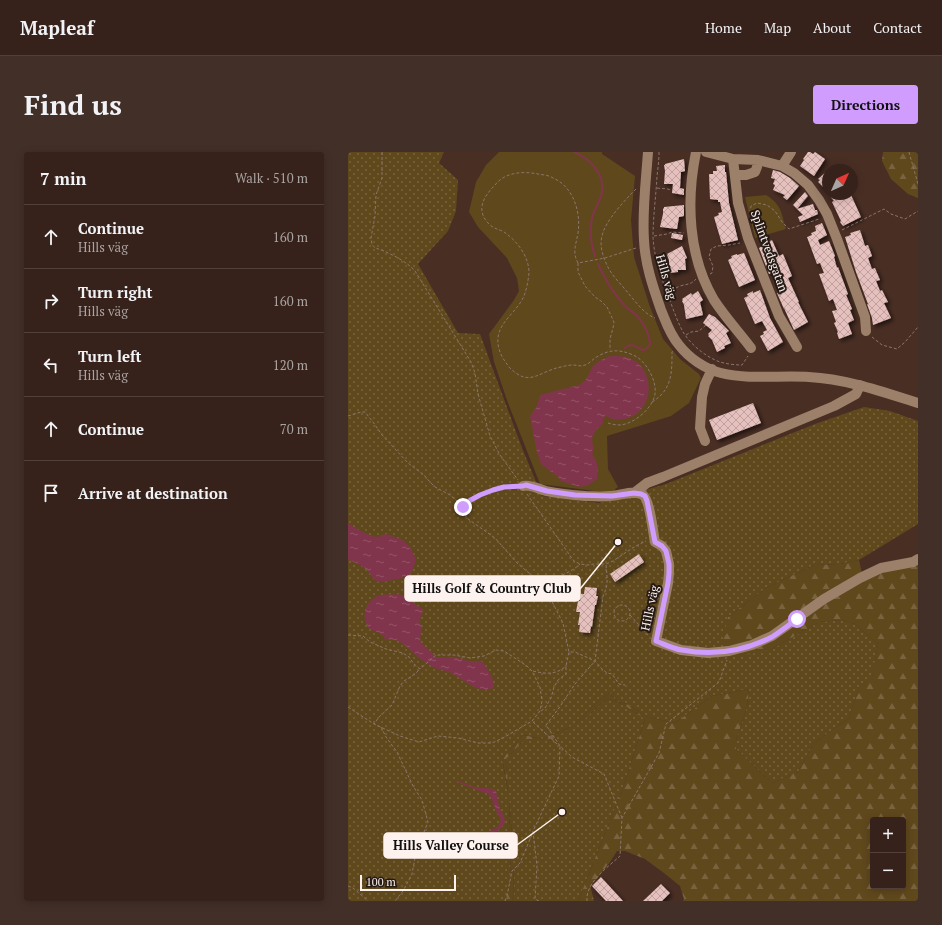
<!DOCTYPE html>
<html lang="en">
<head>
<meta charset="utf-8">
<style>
	:root { --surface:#37221b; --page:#422f28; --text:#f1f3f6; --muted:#aaa4a3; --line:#513f3a; --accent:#d09dff }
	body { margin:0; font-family:"PT Serif",serif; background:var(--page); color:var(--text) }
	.controls { position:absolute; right:12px; bottom:12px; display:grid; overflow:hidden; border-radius:4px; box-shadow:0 2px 10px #0003 }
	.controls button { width:36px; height:36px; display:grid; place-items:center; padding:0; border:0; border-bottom:1px solid var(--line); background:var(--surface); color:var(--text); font:20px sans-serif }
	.compass { position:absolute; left:474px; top:12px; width:36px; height:36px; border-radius:50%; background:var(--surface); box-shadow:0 2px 10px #0003; rotate:45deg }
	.scale { position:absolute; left:12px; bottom:10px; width:96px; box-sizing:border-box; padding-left:4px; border:2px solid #fdf2ee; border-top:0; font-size:11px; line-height:14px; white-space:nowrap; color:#fdf2ee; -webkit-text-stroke:3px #261a15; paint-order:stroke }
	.stop { position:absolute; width:12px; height:12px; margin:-9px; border:3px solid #d09dff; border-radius:50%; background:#fff }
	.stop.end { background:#d09dff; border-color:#fff; box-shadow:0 1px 4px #0008 }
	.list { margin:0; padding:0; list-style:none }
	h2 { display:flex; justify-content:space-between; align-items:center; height:52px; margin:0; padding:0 16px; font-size:17px }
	h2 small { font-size:13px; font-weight:400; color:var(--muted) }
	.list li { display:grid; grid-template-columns:26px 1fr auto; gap:12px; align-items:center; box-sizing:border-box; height:64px; padding:0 16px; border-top:1px solid var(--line) }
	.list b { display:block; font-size:15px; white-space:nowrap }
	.list p { margin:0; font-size:13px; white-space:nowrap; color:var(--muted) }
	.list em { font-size:13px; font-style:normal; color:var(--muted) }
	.icon { flex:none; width:22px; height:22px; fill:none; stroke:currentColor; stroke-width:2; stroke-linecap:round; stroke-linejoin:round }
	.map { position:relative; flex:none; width:570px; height:749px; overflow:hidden; border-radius:4px }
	header { display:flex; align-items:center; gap:24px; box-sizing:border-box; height:56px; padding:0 20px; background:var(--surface); border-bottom:1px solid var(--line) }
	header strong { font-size:19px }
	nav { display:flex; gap:22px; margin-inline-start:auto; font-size:14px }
	.intro { display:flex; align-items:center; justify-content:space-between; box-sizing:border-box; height:96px; padding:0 24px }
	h1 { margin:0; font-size:28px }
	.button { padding:10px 18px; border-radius:4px; background:var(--accent); color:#111; font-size:14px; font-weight:700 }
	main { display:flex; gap:24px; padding:0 24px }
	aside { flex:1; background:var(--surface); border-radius:4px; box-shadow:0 2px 10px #0003 }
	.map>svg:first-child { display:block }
</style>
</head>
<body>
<header>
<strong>Mapleaf</strong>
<nav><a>Home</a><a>Map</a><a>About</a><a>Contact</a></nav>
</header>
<div class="intro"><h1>Find us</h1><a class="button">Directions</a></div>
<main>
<aside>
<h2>7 min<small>Walk · 510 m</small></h2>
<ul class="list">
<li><svg class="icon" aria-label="ahead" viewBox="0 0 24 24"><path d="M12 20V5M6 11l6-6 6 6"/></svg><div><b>Continue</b><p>Hills väg</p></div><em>160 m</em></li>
<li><svg class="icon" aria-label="right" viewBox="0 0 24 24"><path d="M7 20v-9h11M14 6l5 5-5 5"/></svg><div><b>Turn right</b><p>Hills väg</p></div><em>160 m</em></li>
<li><svg class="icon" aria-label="left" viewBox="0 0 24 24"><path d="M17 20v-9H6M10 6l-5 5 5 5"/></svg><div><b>Turn left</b><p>Hills väg</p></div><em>120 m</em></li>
<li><svg class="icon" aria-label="ahead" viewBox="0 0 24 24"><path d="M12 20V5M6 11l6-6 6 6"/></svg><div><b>Continue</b></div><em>70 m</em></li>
<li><svg class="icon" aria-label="arrive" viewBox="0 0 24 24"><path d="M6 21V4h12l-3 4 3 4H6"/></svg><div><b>Arrive at destination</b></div></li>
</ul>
</aside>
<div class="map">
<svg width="570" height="749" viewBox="0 0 570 749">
	<defs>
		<pattern id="grass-dots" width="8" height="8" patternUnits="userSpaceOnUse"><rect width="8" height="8" fill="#60481d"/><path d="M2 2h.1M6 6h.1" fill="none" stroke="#78633e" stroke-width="1.8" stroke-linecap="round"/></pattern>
		<pattern id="forest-firs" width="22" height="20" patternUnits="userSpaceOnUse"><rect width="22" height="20" fill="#60481d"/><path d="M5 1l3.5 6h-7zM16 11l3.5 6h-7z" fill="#78633e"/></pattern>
		<pattern id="water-ripples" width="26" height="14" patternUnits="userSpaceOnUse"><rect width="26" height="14" fill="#81354c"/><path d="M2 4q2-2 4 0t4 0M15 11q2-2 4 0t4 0" fill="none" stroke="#945366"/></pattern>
		<pattern id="building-cross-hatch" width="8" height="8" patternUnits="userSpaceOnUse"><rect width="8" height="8" fill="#e5c0bd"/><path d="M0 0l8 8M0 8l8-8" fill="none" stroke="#bfa2a0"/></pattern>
		<filter id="shadow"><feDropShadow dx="2.5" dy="2.5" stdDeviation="2" flood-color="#0009"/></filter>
	</defs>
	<rect width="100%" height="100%" fill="#492e24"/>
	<!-- grass -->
	<path fill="url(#grass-dots)" fill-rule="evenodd" d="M0,0H96L91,11L110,28L108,59L100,79L70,112L110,181L132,182L174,296L194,344L251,351L318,332L467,272L516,255L542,259L570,269V372L511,408L492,412L466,413L418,436L380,465L422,498L471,470L493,468L507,472L530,492L524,526L511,535L501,566L466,591L450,620L424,631L388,597V589L399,555L401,537L364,544L327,571L300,565L279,552L270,550L261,541L248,551L227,572L236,567L259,546L276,553L297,567L274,639L230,749H164L166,743L164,681L161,648L163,726L158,749H0ZM224,574L202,589H175L158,607L160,640L154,606L175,583L195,587Z"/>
	<!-- forest -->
	<path fill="url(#forest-firs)" fill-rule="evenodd" d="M535,0H570V46L560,42L543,27L534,9Z
		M511,408L515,426L570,410V749H335L336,747L332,734L316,721L297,707L277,699H269L262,710L243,734V737L246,749H230L274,639L297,567L276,553L259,546L236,567L202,589H175L158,607L164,681L166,743L164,749H158L163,726L161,643L154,606L175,583L195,587L226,573L248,551L261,541L270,550L279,552L300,565L327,571L364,544L401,537L399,555L388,589V597L424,631L450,620L466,591L501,566L511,535L524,525L530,492L507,472L493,468L471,470L422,498L387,505L374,492L380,465L418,436L466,413L492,412ZM525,668H555V734H525Z"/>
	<!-- green -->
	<path fill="#60481d" d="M151,0H254V2L287,24L283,68L286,105L302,155L315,187L332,207L351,222L353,226L341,251L323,264L259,284L260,317L270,335L262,341L192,332L160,251L146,210L141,182L166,148L171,139L169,126L159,106L130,75L121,60L128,30L138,13Z
		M418,43C434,53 433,61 438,77L407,86L397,45Z"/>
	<!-- water -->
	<path fill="url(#water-ripples)" d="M263,204C269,204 275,204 281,206C310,217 306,262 276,267C269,268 264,268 258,264L255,267V271C247,279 241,285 246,296L244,302C251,312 250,316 249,327L240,333L232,335L213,329L210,325L193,312L189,300L182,264L189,254L192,243L231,233L237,229L245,214L253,208Z
		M0,371L9,377L23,384L30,385L38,382L55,388L63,396L68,408L64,420L61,423L50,427L43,428L37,430H30L27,428L19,418L12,413L4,409L0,408Z
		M50,442C58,444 63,450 70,454C72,456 74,456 75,458L72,467V471L74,476L72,486L73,491L88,505H106L120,509H132L135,510L144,525L146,534L145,536C131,543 115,527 103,521C97,518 90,518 85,515C81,513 78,510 74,508C65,503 60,493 50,489C46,487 42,488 38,488C36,486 34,482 31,481C27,479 23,479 20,475C12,463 19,445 34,443C39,442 45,443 50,442Z
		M110,629C115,631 120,633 126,635C133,637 143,635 148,639L152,658L156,664L157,671L152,677L145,682C145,690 148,688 154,691C158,694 162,698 164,702L162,706L159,707L156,701L143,690L140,686V683L142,679L150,675L153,669L152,666L149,661L143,645L140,642L116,633L109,630Z"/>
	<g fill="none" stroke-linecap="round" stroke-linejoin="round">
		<!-- stream -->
		<path stroke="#81354c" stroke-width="2" d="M226,0C243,7 259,24 253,44C252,49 249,53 247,58C244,63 243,71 243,76C242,86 244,95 247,104
			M250,112C257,127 265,140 275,152C278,156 281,157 285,160C295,169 301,180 302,193L298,197L294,198C288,194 283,190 277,196"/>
	</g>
	<!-- building -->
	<path fill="url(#building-cross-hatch)" filter="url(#shadow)" d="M460,0H462L465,2L467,0L477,7L466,24L452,14L456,8L455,7Z
		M336,7L337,19L333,20L332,36L336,37V43L324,41L325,32H316L317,19L316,13H317V12Z
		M377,13V20H378L381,51L390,88L374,92L366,65L371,63L370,61L374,60L372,50H370V48L362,47L361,22H365V19H369L368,14Z
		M425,18L432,20L442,26L451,34L439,48L435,45L437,43L425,38L427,33L425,32L427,27L423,26Z
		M480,18V40L470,30L472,28L470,27Z
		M457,40L460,44L449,57L445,53Z
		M480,42H498L500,45L503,43L513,65L495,74L492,70L493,69L484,50L486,49Z
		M465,52L467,58H469L470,62L452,70L450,65L455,63L449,57Z
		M336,53V64L331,65L329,77L312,75L315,62V57L316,56V55Z
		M474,71L479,83L470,88L472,93L481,89L487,104L486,105L489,116L490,115L500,142L498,143L502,152L504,157L502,158L506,168L500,171L504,182L491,187L489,181L490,180L486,171L488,170L484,159L489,158L485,147L481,149L477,138L471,122L476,121L472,111L469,112L459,85L464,83L463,81L468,79L467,74Z
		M512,78L517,94L520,93L524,104L520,106L524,117L527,116L532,128L528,129L532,139L534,138L540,150L536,151L543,166L525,173L524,166L519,152H520L508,120L497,85L503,83L502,81Z
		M324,81L335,83L334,88L323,86Z
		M424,88L431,104L435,102L444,124L440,126L451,150H450L460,170L446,178L436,156V157L429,141L435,139L431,128H432L429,119L421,122L411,96L416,93V92Z
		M334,94L339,106L337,107L338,118H330V120L321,121V108L319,103H320L319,102Z
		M396,101L407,128L391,135L380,108L384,106L383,104L389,102V103Z
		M412,138L422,166L435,190L420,199L412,184L416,182L415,180L419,178L414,169L407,172L396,146L400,144L399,142L405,139V141Z
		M350,139L355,148L352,150L355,163L338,167L336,153L334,149L335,148L334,147L343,141L344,143Z
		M361,162L367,165L381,179L378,181L383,191L376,194L377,196L369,200L364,188L360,184L361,183L360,182L364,178L355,171Z
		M405,251L413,271L369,288L361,268Z
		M291,402L296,410L267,430L262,422Z
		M237,435L249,436L248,444H250L248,453H247L244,475L243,474L242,481L231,480L232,473H230L232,460H228L230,449H232L233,442H236Z
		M253,725L275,749H258L244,734Z
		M313,732L322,741L314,749H295Z"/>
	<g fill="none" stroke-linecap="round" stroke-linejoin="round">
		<!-- path -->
		<path stroke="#8a756d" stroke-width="1" stroke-dasharray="3 2" stroke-linecap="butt" d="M34,0V26L28,43L27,64L23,86L24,93C28,97 31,97 36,99C47,104 59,110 67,119L123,210L127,221L130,242L142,284L152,303L170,328
			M311,0C311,8 310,16 309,24C308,44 305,65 305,85C306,105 313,125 320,144C325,156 329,169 335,180C343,193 358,205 372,210C379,212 387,213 394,213L400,204
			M561,0L570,32
			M309,36C314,37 318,36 323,38
			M288,37C277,48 257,69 254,84C251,95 256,108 261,117C266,126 274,133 280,141C288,150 296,162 307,166
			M494,78L536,57L543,62L557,67L570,59
			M407,80L408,78L402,59L403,54L409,51L419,53L427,59L434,70L441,77L471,67
			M306,84L319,82L324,80L336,81
			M230,111V120L237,134L247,145L253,149L259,155L266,170L265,176L262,187V198
			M362,122L364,121L365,114L361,105L363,97L369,94L381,93L392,91
			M320,142C324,139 327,136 332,134C338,132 343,133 348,127
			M338,183L343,180L351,179L358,173
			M524,185L534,193L549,197L557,190L570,175
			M304,250C324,238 324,221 324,200L325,199
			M0,264L13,260H17L25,270L34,283L60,311L76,323L81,329L87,335L102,343L115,354
			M260,271C263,272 267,273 272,273C286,272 305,256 307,242C309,229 298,208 285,203C271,197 261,197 247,206C244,208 241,212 237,213C233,215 229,213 225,213C221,213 217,214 213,215C191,219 182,236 162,216C157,210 153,204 151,197C145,174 164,165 174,148C178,141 180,130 181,121C181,104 169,89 156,80C151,77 146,77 142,73C127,59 135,45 147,33C157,20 175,19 190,22C195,23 201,23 205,26C226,35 233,61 230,81C228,93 224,100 230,111L257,106L288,96
			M167,334C148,336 130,341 115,355V359L117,363L120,367L147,386L169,411L187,426L197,436L215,471L221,500
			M179,342L223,405L226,409L232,412L240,413L246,412H258L265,409L286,395L298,389
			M258,413C259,425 261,432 255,444L247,509L227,532L211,556L198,573L212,594L224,605L256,622L274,666
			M198,435C201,433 203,430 206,428C214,422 224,420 232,412
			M266 461a8 8 0 1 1 16 0a8 8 0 1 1-16 0Z
			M282,463L300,483
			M0,483L15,484L22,490L38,497L55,501L61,505L66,512L72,517L67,522L56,529L52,534L44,553L31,565L26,572
			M185,519C197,522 207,523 217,515
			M0,555L26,572L52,584L71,590L90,584L110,586L130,591H144L155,586L184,569L192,559L194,549L192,535L184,519L179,514L156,499L148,498L136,504L122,506L106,503H88L72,517
			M193,559L197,556L203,546L206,535L210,528L218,522V514L221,500H227L247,509L255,518L259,521L264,522L271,532L277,533
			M185,570L209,592
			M33,575L38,585L49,600L65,634L74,648L80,670L68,700L64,722L55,739L47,749
			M0,734L5,736L20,749
			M157,749L159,744L164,719L172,711L185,680
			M191,749L187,747L189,714L185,679L211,624L212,594
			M239,749C237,731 260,715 272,704L274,666L311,601L318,572L371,530L379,508"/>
		<!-- minor -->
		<path stroke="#9c8069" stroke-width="10" d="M300,0C298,29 294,59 296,88C297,112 305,135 313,158C318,170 322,183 331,193C341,206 357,217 373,221C402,228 432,223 461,225C499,227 535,240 570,251
			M348,0C338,49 340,104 366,148C377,165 391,180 403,196
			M358,0L385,7L410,8L434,14L446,21L460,33L471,48L479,62L489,87L517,165L518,179
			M385,7L390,51L400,86L431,164L449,195
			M434,14L443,0
			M387,23H398L407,20L409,15L410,8
			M357,289L352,276L354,245L357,232L364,217
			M175,334C182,332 191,337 198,339C211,342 225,343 238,344C246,344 254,345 262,344C271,344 288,337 295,343C302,348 305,381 307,390L314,394L318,399L321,412V421L320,431L308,489L333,498L360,501L381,499L404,493L424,484L476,447L512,426L533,416L565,410L570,407
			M286,341L299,331L315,325L486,254L508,242L512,233"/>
	</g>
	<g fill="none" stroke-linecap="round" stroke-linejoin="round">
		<!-- route -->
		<path stroke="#d09dff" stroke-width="5" d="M115,355L121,349L132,343L145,338L156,335L175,334L178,333L199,339L227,343L264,344L286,341L293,342L297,344L299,349L307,390L314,394L318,399L321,412V421L320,431L308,489C316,492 325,497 334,498C365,504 396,499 424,485C432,480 441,473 449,467"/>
	</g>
	<g text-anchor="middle" stroke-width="4" stroke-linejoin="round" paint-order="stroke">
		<!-- street labels -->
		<g font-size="12" fill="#fdf2ee" stroke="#261a15">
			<text transform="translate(421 99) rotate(70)" y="4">Splintvedsgatan</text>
			<text transform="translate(318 125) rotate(74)" y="4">Hills väg</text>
			<text transform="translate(302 456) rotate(-78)" y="4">Hills väg</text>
		</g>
	</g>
	<!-- callouts -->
	<path fill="none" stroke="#fdf2ee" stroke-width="1.5" d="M270 390L232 437M214 660L169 693"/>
	<g fill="#fdf2ee" stroke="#261a15" stroke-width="1.5">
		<circle cx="270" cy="390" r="4"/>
		<circle cx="214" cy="660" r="4"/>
	</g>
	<g fill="#fdf2ee" stroke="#fdf2ee" stroke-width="1.5">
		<rect x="57" y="424" width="175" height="25" rx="4"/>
		<rect x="36" y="681" width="133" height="25" rx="4"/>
	</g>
	<g font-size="13" text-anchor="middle" font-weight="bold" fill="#111">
		<text x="144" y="441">Hills Golf &amp; Country Club</text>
		<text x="103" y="698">Hills Valley Course</text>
	</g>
</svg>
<div class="controls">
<button>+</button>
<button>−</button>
</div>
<svg class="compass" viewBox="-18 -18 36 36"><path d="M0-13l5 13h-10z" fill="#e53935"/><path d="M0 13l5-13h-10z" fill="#aaa4a3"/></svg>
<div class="scale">100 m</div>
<div class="stop" style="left:449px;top:467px"></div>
<div class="stop end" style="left:115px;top:355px"></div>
</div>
</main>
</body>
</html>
